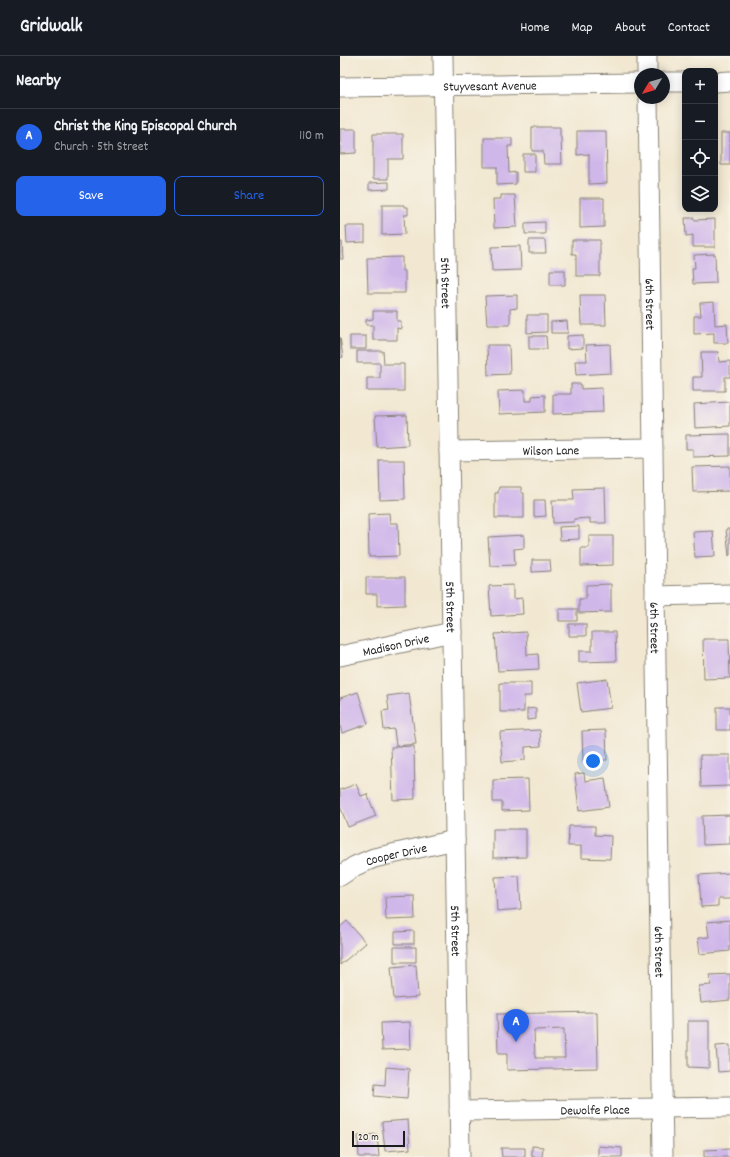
<!DOCTYPE html>
<html lang="en">
<head>
<meta charset="utf-8">
<style>
	:root { --surface:#171b24; --page:#242831; --text:#f1f3f6; --muted:#9ea1a6; --line:#363941; --accent:#2563eb }
	body { margin:0; font-family:Dekko,sans-serif; background:var(--page); color:var(--text) }
	.controls { position:absolute; right:12px; top:12px; display:grid; overflow:hidden; border-radius:8px; box-shadow:0 2px 10px #0003 }
	.controls button { width:36px; height:36px; display:grid; place-items:center; padding:0; border:0; border-bottom:1px solid var(--line); background:var(--surface); color:var(--text); font:20px sans-serif }
	.compass { position:absolute; left:294px; top:12px; width:36px; height:36px; border-radius:50%; background:var(--surface); box-shadow:0 2px 10px #0003; rotate:232deg }
	.scale { position:absolute; left:12px; bottom:10px; width:53px; box-sizing:border-box; padding-left:4px; border:2px solid #1c1c1c; border-top:0; font-size:11px; line-height:14px; white-space:nowrap; color:#1c1c1c; -webkit-text-stroke:3px #f7f3e8; paint-order:stroke }
	.you { position:absolute; left:253px; top:705px; width:14px; height:14px; margin:-10px; border:3px solid #fff; border-radius:50%; background:#1a73e8; box-shadow:0 0 0 6px #1a73e833 }
	.badge { display:grid; place-items:center; width:26px; height:26px; border-radius:50%; background:var(--accent); color:#fff; font-size:13px; font-weight:700 }
	.pin { position:absolute; translate:-50% -33px; filter:drop-shadow(0 1px 2px #0008) }
	.pin::after { content:''; position:absolute; top:21px; width:14px; height:12px; background:inherit; clip-path:polygon(0 0,100% 0,50% 100%) }
	.list { margin:0; padding:0; list-style:none }
	h2 { display:flex; justify-content:space-between; align-items:center; height:52px; margin:0; padding:0 16px; font-size:17px }
	h2 small { font-size:13px; font-weight:400; color:var(--muted) }
	.list li { display:grid; grid-template-columns:26px 1fr auto; gap:12px; align-items:center; box-sizing:border-box; height:56px; padding:0 16px; border-top:1px solid var(--line) }
	.list b { display:block; font-size:15px; white-space:nowrap }
	.list p { margin:0; font-size:13px; white-space:nowrap; color:var(--muted) }
	.list em { font-size:13px; font-style:normal; color:var(--muted) }
	.actions { display:flex; gap:8px; padding:12px 16px }
	.actions a { flex:1; padding:9px 0; border:1px solid var(--accent); border-radius:8px; text-align:center; font-size:14px; color:var(--accent) }
	.actions .main { background:var(--accent); color:#fff }
	.icon { flex:none; width:22px; height:22px; fill:none; stroke:currentColor; stroke-width:2; stroke-linecap:round; stroke-linejoin:round }
	.map { position:relative; flex:none; width:390px; height:1101px; overflow:hidden }
	header { display:flex; align-items:center; gap:24px; box-sizing:border-box; height:56px; padding:0 20px; background:var(--surface); border-bottom:1px solid var(--line) }
	header strong { font-size:19px }
	nav { display:flex; gap:22px; margin-inline-start:auto; font-size:14px }
	main { display:flex }
	aside { flex:1; background:var(--surface) }
	.map>svg:first-child { display:block }
</style>
</head>
<body>
<header>
<strong>Gridwalk</strong>
<nav><a>Home</a><a>Map</a><a>About</a><a>Contact</a></nav>
</header>
<main>
<aside>
<h2>Nearby<small></small></h2>
<ul class="list">
<li><span class="badge">A</span><div><b>Christ the King Episcopal Church</b><p>Church · 5th Street</p></div><em>110 m</em></li>
</ul>
<div class="actions"><a class="main">Save</a><a>Share</a></div>
</aside>
<div class="map">
<svg width="390" height="1101" viewBox="0 0 390 1101">
	<rect width="100%" height="100%" fill="#f7f3e8"/>
	<filter id="ink" filterUnits="userSpaceOnUse"><feTurbulence type="fractalNoise" baseFrequency=".025" numOctaves="2"/><feDisplacementMap in="SourceGraphic" scale="8" xChannelSelector="R" yChannelSelector="G"/><feConvolveMatrix kernelMatrix="1 2 1 2 8 2 1 2 1" color-interpolation-filters="sRGB"/></filter>
	<filter id="wash" filterUnits="userSpaceOnUse"><feTurbulence type="fractalNoise" baseFrequency=".012" numOctaves="4" result="noise"/><feDisplacementMap in="SourceGraphic" scale="16" xChannelSelector="R" yChannelSelector="G"/><feGaussianBlur stdDeviation="0.9" result="paint"/><feColorMatrix in="noise" values="0 0 0 0 0 0 0 0 0 0 0 0 0 0 0 0 0 1.4 0 .05"/><feComposite in="paint" operator="in"/></filter>
	<g filter="url(#wash)">
		<rect width="100%" height="100%" fill="#f2e8d1"/>
		<g id="blocks">
			<!-- building -->
			<path fill="#d0b7ea" fill-rule="evenodd" d="M192,71H220V81H221L222,108H204L203,95H192Z
				M0,73H16V97L0,98Z
				M237,75H266L267,127L249,128V98L237,99Z
				M381,77H390V109H381Z
				M33,78H63V103H48V123H33Z
				M144,82H172V90H168L169,117L176,116V128L157,129V111H144Z
				M183,98H195V116H183Z
				M49,126V133L29,134V127Z
				M161,139H175L177,171L154,172L153,143H161Z
				M240,142H264V171L240,172Z
				M42,149H64V151H68V159H64L65,178L42,179Z
				M345,162H354V164L375,163V191H353V179L346,180Z
				M205,166V178H185V167Z
				M6,170H25V186L7,187Z
				M189,184H205L206,197H189Z
				M232,184H260V220H236V198H232Z
				M0,186H2L3,203H0Z
				M180,190L181,214L152,215L151,191Z
				M375,198L376,227L353,228L352,212H355L354,199Z
				M62,201V215H65V237H28L27,202Z
				M210,214H225V229H210Z
				M177,239V252L170,253V269H147L145,240Z
				M240,239H265L266,269H241Z
				M374,246L375,269L387,268L388,287H374V277L354,278V260H361L360,247Z
				M33,255H57V265H61V273L57,272V284H33V269H26V264L33,263Z
				M187,259H207V276L187,277Z
				M227,265L228,277H211V266Z
				M243,279V292L227,293V280Z
				M10,280H26V293H10Z
				M189,280H206L207,293H189Z
				M0,281L3,301L0,302Z
				M270,288L271,317L236,319L235,305H247L246,289Z
				M147,289H169L170,318L148,319Z
				M17,295H43L44,308H64V335H27V322H40V307H17Z
				M361,296H378L379,306L390,305V321H385V335H353V321H362Z
				M231,328H241V333L262,332L263,356L213,358V338H231Z
				M185,334V345H192V340L205,339V356L159,358L158,335Z
				M390,346V370L355,372L354,348Z
				M67,359L68,389L37,391L35,360Z
				M390,378V400L353,401V393H346V379Z
				M39,404H64L65,443L40,444Z
				M390,410V435L353,436L352,411Z
				M159,431H181V437H184V462H155V437H158Z
				M265,432L266,467H250V462L234,463V466L213,467L212,444H234L233,433Z
				M194,444H205L206,460L194,461Z
				M49,457L50,467H58L59,500L29,501L28,458Z
				M239,470V483L220,484L219,471Z
				M386,473H390V499L389,500Z
				M373,475L375,500L355,501L353,476Z
				M184,479V492L174,493L175,509L150,510L148,481Z
				M249,480H273V509L241,510V492H249Z
				M192,504H210L211,515L192,516Z
				M26,521H65V549L37,550V538H26Z
				M271,528V556L239,557V543H246V529Z
				M173,529V543L182,542L183,558L151,560L149,530Z
				M219,553H237V565H219Z
				M229,568H246V580H229Z
				M186,576L187,599L198,598L199,613L158,615L155,578Z
				M252,576H275L276,605L239,606V595H252Z
				M363,583H389L390,622L364,623Z
				M267,623L271,652L241,656L237,627Z
				M160,627H191V640H184V656H160Z
				M18,636L28,668L2,677L0,670V642Z
				M69,637L76,688L56,690L54,673L44,674L42,655L49,654L47,640Z
				M377,651H390V674H377Z
				M196,652V663L187,664V653Z
				M200,674L201,690L185,691V704L162,706L160,676Z
				M266,674L267,704H243L242,675Z
				M74,690L75,743L53,744L51,691Z
				M360,699H390V730L361,731Z
				M244,717L245,725L265,722L269,751L239,755L235,718Z
				M188,723L189,754L162,755V746H153V724Z
				M16,728L21,740L27,738L36,760L8,771L0,750V734Z
				M390,759V788L363,789L362,760Z
				M229,770H255V779L271,780L270,803L241,802V790H228Z
				M153,773H186V801L153,802Z
				M390,817V843H378V850L361,851L359,819Z
				M179,820L181,853L157,855L155,821Z
				M74,840L75,863L46,864L45,841Z
				M390,864V895L360,898L358,882L369,881L367,866Z
				M7,865L26,887L0,909V871Z
				M74,875V888H55V876Z
				M54,891H76V906H54Z
				M76,909L78,941L54,943L51,911Z
				M390,918V944L361,947L359,930L371,929L370,919Z
				M257,956L258,1012L167,1014V998H158L157,958ZM224,973L225,1002H195L194,974Z
				M348,965H369V1012L348,1011Z
				M70,966L71,993L42,994L41,967Z
				M390,989V1015L378,1016L376,990Z
				M46,1011L69,1013L67,1043L34,1040L35,1028L45,1029Z
				M68,1064L70,1093L45,1095L42,1066Z
				M37,1078L39,1101H19L18,1080Z
				M192,1090L203,1091L202,1101H192Z
				M258,1090L282,1092V1101H258Z
				M161,1092H185V1101H162Z
				M390,1093V1101H364V1094Z"/>
		</g>
	</g>
	<g filter="url(#ink)">
		<use href="#blocks" fill-opacity="0" stroke="#878276" stroke-width="1"/>
		<g fill="none" stroke-linecap="round" stroke-linejoin="round">
			<defs>
				<g id="minor">
					<path id="s1" d="M103,0L120,1101"/>
					<path d="M307,0V18"/>
					<path d="M324,26H345"/>
					<path d="M375,26L390,25"/>
					<path id="s2" d="M0,31L300,27"/>
					<path id="s3" d="M308,42L323,1101"/>
					<path id="s4" d="M109,395L312,392"/>
					<path d="M315,540L390,538"/>
					<path id="s5" d="M0,600L112,576"/>
					<path id="s6" d="M0,820L15,810L34,802L115,784"/>
					<path id="s7" d="M119,1055L390,1051"/>
				</g>
			</defs>
			<!-- minor casing -->
			<use href="#minor" stroke="#878276" stroke-width="21"/>
			<!-- minor -->
			<use href="#minor" stroke="#fff" stroke-width="19"/>
		</g>
	</g>
	<g text-anchor="middle" stroke-width="4" stroke-linejoin="round" paint-order="stroke">
		<!-- street labels -->
		<g font-size="13" fill="#1c1c1c" stroke="#f7f3e8">
			<text dy="5" stroke="none"><textPath href="#s2" startOffset="150">Stuyvesant Avenue</textPath></text>
			<text dy="5" stroke="none"><textPath href="#s1" startOffset="227">5th Street</textPath></text>
			<text dy="5" stroke="none"><textPath href="#s3" startOffset="206">6th Street</textPath></text>
			<text dy="5" stroke="none"><textPath href="#s4" startOffset="102">Wilson Lane</textPath></text>
			<text dy="5" stroke="none"><textPath href="#s1" startOffset="551">5th Street</textPath></text>
			<text dy="5" stroke="none"><textPath href="#s3" startOffset="530">6th Street</textPath></text>
			<text dy="5" stroke="none"><textPath href="#s5" startOffset="57">Madison Drive</textPath></text>
			<text dy="5" stroke="none"><textPath href="#s6" startOffset="61">Cooper Drive</textPath></text>
			<text dy="5" stroke="none"><textPath href="#s1" startOffset="875">5th Street</textPath></text>
			<text dy="5" stroke="none"><textPath href="#s3" startOffset="854">6th Street</textPath></text>
			<text dy="5" stroke="none"><textPath href="#s7" startOffset="136">Dewolfe Place</textPath></text>
		</g>
	</g>
</svg>
<div class="controls">
<button>+</button>
<button>−</button>
<button><svg class="icon" aria-label="locate" viewBox="0 0 24 24"><circle cx="12" cy="12" r="6"/><path d="M12 2v4M12 18v4M2 12h4M18 12h4"/></svg></button>
<button><svg class="icon" aria-label="layers" viewBox="0 0 24 24"><path d="M12 4l9 5-9 5-9-5zM3 14l9 5 9-5"/></svg></button>
</div>
<svg class="compass" viewBox="-18 -18 36 36"><path d="M0-13l5 13h-10z" fill="#e53935"/><path d="M0 13l5-13h-10z" fill="#9ea1a6"/></svg>
<div class="scale">20 m</div>
<div class="you"></div>
<div class="pin badge" style="left:176px;top:986px">A</div>
</div>
</main>
</body>
</html>
